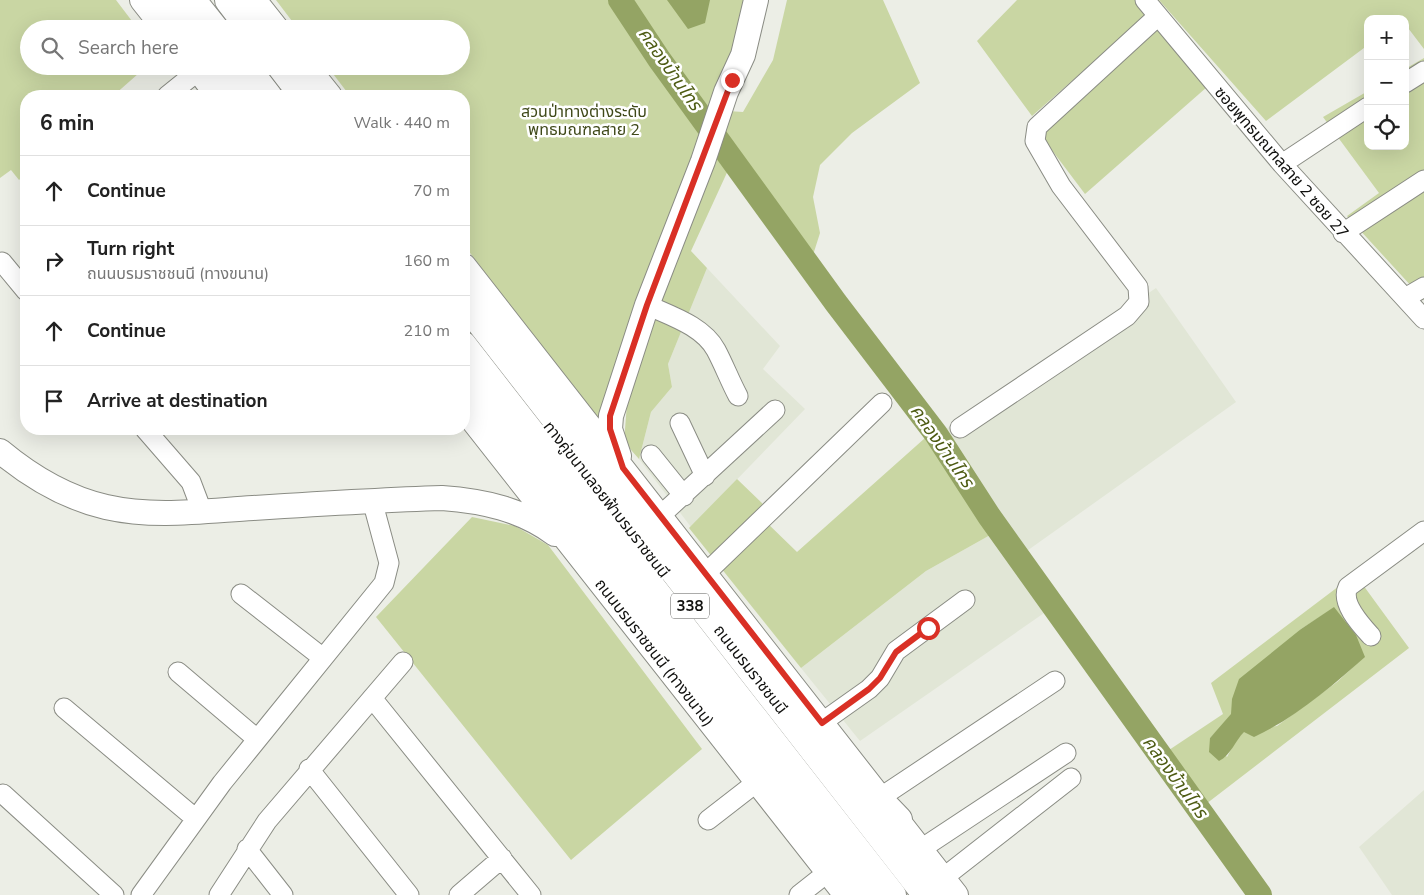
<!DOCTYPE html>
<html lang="en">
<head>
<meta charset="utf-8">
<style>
	:root { --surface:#fff; --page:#f2f2f2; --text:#222; --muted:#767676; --line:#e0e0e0 }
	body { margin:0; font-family:"Nunito Sans","Noto Sans Thai",sans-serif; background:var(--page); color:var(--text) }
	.controls { position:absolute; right:15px; top:15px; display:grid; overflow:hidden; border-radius:10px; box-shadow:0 5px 20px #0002 }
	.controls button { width:45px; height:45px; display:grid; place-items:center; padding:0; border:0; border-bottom:1px solid var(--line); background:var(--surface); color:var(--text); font:25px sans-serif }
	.stop { position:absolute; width:15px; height:15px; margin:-11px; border:4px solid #d93025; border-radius:50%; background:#fff }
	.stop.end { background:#d93025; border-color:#fff; box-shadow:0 1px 5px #0008 }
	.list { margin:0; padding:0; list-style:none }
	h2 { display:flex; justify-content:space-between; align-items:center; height:65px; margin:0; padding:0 20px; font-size:21px }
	h2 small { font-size:16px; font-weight:400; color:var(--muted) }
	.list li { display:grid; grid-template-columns:32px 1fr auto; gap:15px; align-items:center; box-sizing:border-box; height:70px; padding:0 20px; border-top:1px solid var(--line) }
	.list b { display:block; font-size:19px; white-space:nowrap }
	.list p { margin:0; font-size:16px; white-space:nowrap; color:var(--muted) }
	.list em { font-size:16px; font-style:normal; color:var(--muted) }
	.icon { flex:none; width:28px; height:28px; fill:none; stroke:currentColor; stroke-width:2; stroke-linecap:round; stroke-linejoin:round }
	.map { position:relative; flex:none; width:1424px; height:895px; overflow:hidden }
	.search { position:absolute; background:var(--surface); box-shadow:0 5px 20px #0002; left:20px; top:20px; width:450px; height:55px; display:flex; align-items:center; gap:12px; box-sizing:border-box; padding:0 18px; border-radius:28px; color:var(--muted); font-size:19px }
	.panel { position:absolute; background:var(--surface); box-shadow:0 5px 20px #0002; left:20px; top:90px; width:450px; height:345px; border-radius:20px }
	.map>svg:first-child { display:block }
</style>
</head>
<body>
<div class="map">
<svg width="1424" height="895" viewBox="0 0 1424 895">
	<rect width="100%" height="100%" fill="#eceee6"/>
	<!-- built -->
	<path fill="#e1e6d6" d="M707,268L780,346L763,369L805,409L691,527L639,459L651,412L672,387L668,364Z
		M1156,288L1236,402L1024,553L946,429Z
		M992,534L1047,611L860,741L801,668L926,571Z
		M1424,790V895H1392L1359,847Z"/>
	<!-- green -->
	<path fill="#c9d6a3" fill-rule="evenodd" d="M0,0H116L138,29H29V66H147L113,96H26V173L19,180L11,170L0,178Z
		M276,0H747L736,57L600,423L464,245V96H350L327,66H461V29H298Z
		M787,0H883L920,83L852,133L820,165L813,197L820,233L813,255L721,132L728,111L743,112L773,60Z
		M1017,0H1136L1148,14L1032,116L977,41Z
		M1159,0H1424V49L1405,24V19H1368V45L1266,121Z
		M1157,25L1207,87L1085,194L1045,141L1044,128Z
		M1424,58V300L1347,216L1379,193L1323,117L1368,91V146H1405V69Z
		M712,157L730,166L691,251L707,268L668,364L672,387L651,412L639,459L624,442L628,391Z
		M925,438L992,534L926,571L801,668L689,528L737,479L765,506L758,514L797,552Z
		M472,517L515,526L548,545L702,749L571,860L376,617Z
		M1355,574L1409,648L1206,804L1166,752L1223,714L1211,683ZM1334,608L1364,657L1337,682L1277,726L1244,731L1235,742L1227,757L1210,738L1222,726L1301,629Z"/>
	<!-- water -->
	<path fill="#94a464" d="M667,0H710L705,23L688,29Z
		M1334,607L1356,635L1365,657C1331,687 1295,718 1254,737L1244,732C1235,741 1231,755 1219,761L1209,752L1210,738L1231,714L1232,699L1239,679L1301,629Z"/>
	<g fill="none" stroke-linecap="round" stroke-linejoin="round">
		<!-- river -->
		<path stroke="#94a464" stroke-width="24" d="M620,0L659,59L836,303L936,434L989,516L1260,895"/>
		<defs>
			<path id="minor" d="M1145,0L1282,164L1424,319
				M1405,83L1424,71
				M167,96L198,71
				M1282,164L1368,107
				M1343,233L1424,180
				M0,263L2,262L26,291
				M1405,298L1424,287
				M647,305C671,316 703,326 716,350C724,365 730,381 738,396
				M680,423L705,476
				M960,428L1127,316L1139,302L1138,287L1061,186L1035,141L1037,127L1158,16
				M145,429L191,482L202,511
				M651,455L684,496
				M660,516L775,410
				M705,574L882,403
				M241,594L323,658
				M1371,636C1361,625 1340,603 1348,587L1424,531
				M178,672L257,739
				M372,698L531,895
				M64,708L196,819
				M821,723L869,689L880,678L896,651L965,600
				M309,769L409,895
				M3,794L114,895
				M881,797L1055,681
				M708,820L757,782
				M247,849L283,895
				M921,849L1066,753
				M943,878L1071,778
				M141,895L222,783L384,583L389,563L372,500
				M219,895L267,821L403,662
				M459,895L502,858
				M799,895L818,880"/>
			<path id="major" d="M142,0L165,29
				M194,0L217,29
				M254,0L277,29
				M195,66L218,96
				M247,66L270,96
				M306,66L330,96
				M464,266L956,895
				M464,344L894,895
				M464,409L846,895
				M0,451C30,476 67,498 106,507C154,518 204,511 253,508C316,504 379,500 442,498C483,501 521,509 555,534
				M619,456L610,429L611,416L647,305L703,161L726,92L743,55L756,0"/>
			<path id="highway" d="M166,0L188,29
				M229,0L251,29
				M218,66L241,96
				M281,66L304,96
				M464,301L927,895
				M464,380L636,604L869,895
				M850,770L898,820"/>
		</defs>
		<!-- minor casing -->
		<use href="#minor" stroke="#8a8c84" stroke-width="21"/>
		<!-- major casing -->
		<use href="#major" stroke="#8a8c84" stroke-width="26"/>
		<!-- highway casing -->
		<use href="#highway" stroke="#8a8c84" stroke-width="30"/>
		<!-- minor -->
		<use href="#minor" stroke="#fff" stroke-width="19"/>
		<!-- major -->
		<use href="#major" stroke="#fff" stroke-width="24"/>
		<!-- highway -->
		<use href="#highway" stroke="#fff" stroke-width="28"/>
	</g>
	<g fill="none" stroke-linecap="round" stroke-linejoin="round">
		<!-- route -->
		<path stroke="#d93025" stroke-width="6" d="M732,80L647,305L610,416V429L623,468L822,723L869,689L880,678L896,652L928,628"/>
	</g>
	<g text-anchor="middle" stroke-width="5" stroke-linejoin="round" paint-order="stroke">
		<!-- shield labels -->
		<rect fill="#fff" stroke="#585856" stroke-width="1" x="671" y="593.5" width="38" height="25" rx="4"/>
		<g font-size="15" font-weight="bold" fill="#10100e">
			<text x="690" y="611">338</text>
		</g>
		<!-- park labels -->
		<g font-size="16" fill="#3f4919" stroke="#fff">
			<text x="584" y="117">สวนป่าทางต่างระดับ<tspan x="584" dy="18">พุทธมณฑลสาย 2</tspan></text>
		</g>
		<!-- street labels -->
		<g font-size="16" fill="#10100e" stroke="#fff">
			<text transform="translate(1282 162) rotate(49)" y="6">ซอยพุทธมณฑลสาย 2 ซอย 27</text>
			<text transform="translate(607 499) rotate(52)" y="6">ทางคู่ขนานลอยฟ้าบรมราชชนนี</text>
			<text transform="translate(655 652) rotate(52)" y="6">ถนนบรมราชชนนี (ทางขนาน)</text>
			<text transform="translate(751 669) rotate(52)" y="6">ถนนบรมราชชนนี</text>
		</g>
		<!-- water labels -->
		<g font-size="18" font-style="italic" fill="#4e5c14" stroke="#fff">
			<text transform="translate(670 69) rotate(55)" y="6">คลองบ้านไทร</text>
			<text transform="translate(942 446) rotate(55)" y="6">คลองบ้านไทร</text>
			<text transform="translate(1175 777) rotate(54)" y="6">คลองบ้านไทร</text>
		</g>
	</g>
</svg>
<div class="controls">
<button>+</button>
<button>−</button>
<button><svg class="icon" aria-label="locate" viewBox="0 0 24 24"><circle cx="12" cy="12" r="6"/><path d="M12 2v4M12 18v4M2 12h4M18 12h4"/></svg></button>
</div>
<div class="stop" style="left:928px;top:628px"></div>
<div class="stop end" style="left:732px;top:80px"></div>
<div class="search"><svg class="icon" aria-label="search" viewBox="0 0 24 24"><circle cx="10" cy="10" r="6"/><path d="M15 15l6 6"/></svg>Search here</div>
<section class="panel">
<h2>6 min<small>Walk · 440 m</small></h2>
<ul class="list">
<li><svg class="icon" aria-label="ahead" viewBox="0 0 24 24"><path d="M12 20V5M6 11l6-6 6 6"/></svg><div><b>Continue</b></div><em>70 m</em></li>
<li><svg class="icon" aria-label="right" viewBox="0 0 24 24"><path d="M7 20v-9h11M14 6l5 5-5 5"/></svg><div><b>Turn right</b><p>ถนนบรมราชชนนี (ทางขนาน)</p></div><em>160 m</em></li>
<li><svg class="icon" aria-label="ahead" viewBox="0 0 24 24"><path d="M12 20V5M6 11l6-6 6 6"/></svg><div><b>Continue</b></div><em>210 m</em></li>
<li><svg class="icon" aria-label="arrive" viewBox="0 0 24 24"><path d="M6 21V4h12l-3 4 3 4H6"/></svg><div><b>Arrive at destination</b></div></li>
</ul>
</section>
</div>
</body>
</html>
